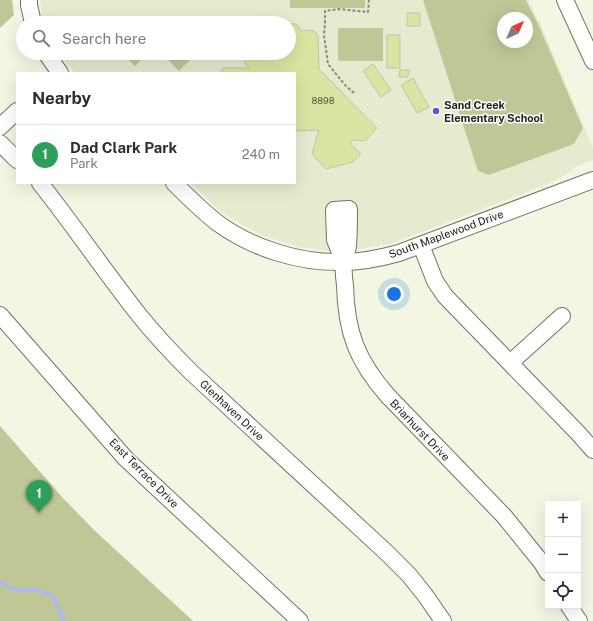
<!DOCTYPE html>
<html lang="en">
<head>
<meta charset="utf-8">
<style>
	:root { --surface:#fff; --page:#f7f7f7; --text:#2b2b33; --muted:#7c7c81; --line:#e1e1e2; --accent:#7c3aed }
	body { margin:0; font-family:"Public Sans",sans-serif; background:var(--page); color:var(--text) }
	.controls { position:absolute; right:12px; bottom:12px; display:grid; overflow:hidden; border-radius:0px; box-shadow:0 4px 16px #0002 }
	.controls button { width:36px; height:36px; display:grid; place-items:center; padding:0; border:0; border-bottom:1px solid var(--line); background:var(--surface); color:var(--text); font:20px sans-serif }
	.compass { position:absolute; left:497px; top:12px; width:36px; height:36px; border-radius:50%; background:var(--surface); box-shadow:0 4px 16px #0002; rotate:45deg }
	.you { position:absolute; left:394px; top:294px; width:14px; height:14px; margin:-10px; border:3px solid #fff; border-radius:50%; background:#1a73e8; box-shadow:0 0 0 6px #1a73e833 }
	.badge { display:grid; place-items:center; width:26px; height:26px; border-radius:50%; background:var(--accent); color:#fff; font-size:13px; font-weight:700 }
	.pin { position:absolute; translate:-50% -33px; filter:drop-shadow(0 1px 2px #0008) }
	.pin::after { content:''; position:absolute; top:21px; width:14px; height:12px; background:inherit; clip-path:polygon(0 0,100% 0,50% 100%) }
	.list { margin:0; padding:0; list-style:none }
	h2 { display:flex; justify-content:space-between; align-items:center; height:52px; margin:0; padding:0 16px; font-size:17px }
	h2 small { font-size:13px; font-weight:400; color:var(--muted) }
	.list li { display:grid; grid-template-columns:26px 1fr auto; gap:12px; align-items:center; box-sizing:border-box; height:60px; padding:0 16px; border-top:1px solid var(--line) }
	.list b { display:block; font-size:15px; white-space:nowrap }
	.list p { margin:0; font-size:13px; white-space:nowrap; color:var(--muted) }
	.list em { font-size:13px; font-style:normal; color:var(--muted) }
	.icon { flex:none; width:22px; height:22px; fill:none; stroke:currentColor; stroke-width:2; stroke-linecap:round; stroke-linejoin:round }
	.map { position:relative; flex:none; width:593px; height:621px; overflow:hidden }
	.search { position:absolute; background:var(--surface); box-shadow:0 4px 16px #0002; left:16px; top:16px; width:280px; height:44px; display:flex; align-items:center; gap:10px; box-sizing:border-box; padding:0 14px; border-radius:22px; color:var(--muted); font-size:15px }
	.panel { position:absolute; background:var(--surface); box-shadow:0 4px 16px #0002; left:16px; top:72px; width:280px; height:112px; border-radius:0px }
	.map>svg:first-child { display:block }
</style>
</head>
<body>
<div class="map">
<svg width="593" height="621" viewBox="0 0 593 621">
	<rect width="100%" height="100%" fill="#f2f6e2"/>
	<!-- built -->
	<path fill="#e6ebd0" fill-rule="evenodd" d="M40,0H528L540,23L593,148V160L574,167L572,171L548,184L390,244L359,249L330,251L298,247L283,242L264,236L246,227L231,218L219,210L191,183H295V73H75L59,53H289V23H45L42,17ZM503,18H527V42H503Z"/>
	<!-- green -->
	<path fill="#bfc797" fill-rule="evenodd" d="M0,0H12L14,15L0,28Z
		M290,0H365V8H290Z
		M423,0H526L540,28L583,128L574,144L489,175L478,171ZM503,18H527V42H503Z
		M338,28H383V61H338Z
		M124,53H148L135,66L124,55Z
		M161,53H189L193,57L179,71Z
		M0,426L62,497L94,530L193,621H0Z"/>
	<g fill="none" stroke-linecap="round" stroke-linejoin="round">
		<!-- stream -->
		<path stroke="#adb7f5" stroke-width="3.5" d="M0,582L16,590H38L54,597L64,621"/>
	</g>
	<!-- building -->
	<path fill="#dae5a1" stroke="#bfc3b0" d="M407,13H420V26H407Z
		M289,24H296L301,30L314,31L318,35L319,69L377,128L365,141L353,140L350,143L361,154L353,162L326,169L312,154L319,130L295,131V73H219L223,68H249L245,63V55H252L257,60V53H289Z
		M387,35H400V68H387Z
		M373,64L391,90L381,97L363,71Z
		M400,70H409L408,77H399Z
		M413,78L429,107L417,113L401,85Z"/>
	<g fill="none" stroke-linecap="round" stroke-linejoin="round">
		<defs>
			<path id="minor" d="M29,0V5L33,23
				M565,0L593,61
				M46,53L60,73
				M0,127L17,111
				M0,143L17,160
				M40,183C74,226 105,272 139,315C155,335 173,354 191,372L387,553L409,575L425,595L443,621
				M174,183C188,197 203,212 219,224C254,249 300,263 342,262C362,262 381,258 399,253L593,180
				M421,245L435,281L445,296L578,433L593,450
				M344,262L335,240L334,210L349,209C349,221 349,234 348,246C347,252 344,258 344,264C343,271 344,278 345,285C346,332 357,361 388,396L504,516L542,563L548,573
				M0,315L126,459L300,621
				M510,363L562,316
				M569,606L579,621"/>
		</defs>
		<!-- minor casing -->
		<use href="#minor" stroke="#717462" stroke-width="18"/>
		<!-- path -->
		<path stroke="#87897c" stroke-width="2" stroke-dasharray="3 2" stroke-linecap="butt" d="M354,93L345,85L328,64L324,35L325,22V11L339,9L368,12L369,0"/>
		<!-- minor -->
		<use href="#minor" stroke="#fff" stroke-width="16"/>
	</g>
	<!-- markers -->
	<circle fill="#5558cf" stroke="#fff" stroke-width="1.5" cx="436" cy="111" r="4"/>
	<g text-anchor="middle" stroke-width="3" stroke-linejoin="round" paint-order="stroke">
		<!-- number labels -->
		<g font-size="9" fill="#4f533c">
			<text x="323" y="104">8898</text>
		</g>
		<!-- poi labels -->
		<g font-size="11" font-weight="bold" fill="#21221b" stroke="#fff" text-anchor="start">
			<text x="444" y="109">Sand Creek<tspan x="444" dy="13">Elementary School</tspan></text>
		</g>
		<!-- street labels -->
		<g font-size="11" fill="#21221b" stroke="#fff">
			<text transform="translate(446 234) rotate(-20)" y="4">South Maplewood Drive</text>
			<text transform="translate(232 410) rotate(43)" y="4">Glenhaven Drive</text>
			<text transform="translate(420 430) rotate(46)" y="4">Briarhurst Drive</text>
			<text transform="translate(144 473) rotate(45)" y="4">East Terrace Drive</text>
		</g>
	</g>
</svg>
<div class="controls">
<button>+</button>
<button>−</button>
<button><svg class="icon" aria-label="locate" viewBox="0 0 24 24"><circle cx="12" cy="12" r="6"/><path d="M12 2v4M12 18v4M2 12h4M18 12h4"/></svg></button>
</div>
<svg class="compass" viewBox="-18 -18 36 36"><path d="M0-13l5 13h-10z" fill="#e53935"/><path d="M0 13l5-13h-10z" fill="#7c7c81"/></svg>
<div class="you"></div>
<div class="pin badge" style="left:39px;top:513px;background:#2e9e5b">1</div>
<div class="search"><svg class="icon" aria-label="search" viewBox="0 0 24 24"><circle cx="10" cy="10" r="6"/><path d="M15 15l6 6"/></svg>Search here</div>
<section class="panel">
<h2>Nearby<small></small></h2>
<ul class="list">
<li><span class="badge" style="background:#2e9e5b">1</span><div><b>Dad Clark Park</b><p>Park</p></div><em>240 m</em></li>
</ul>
</section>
</div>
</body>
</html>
